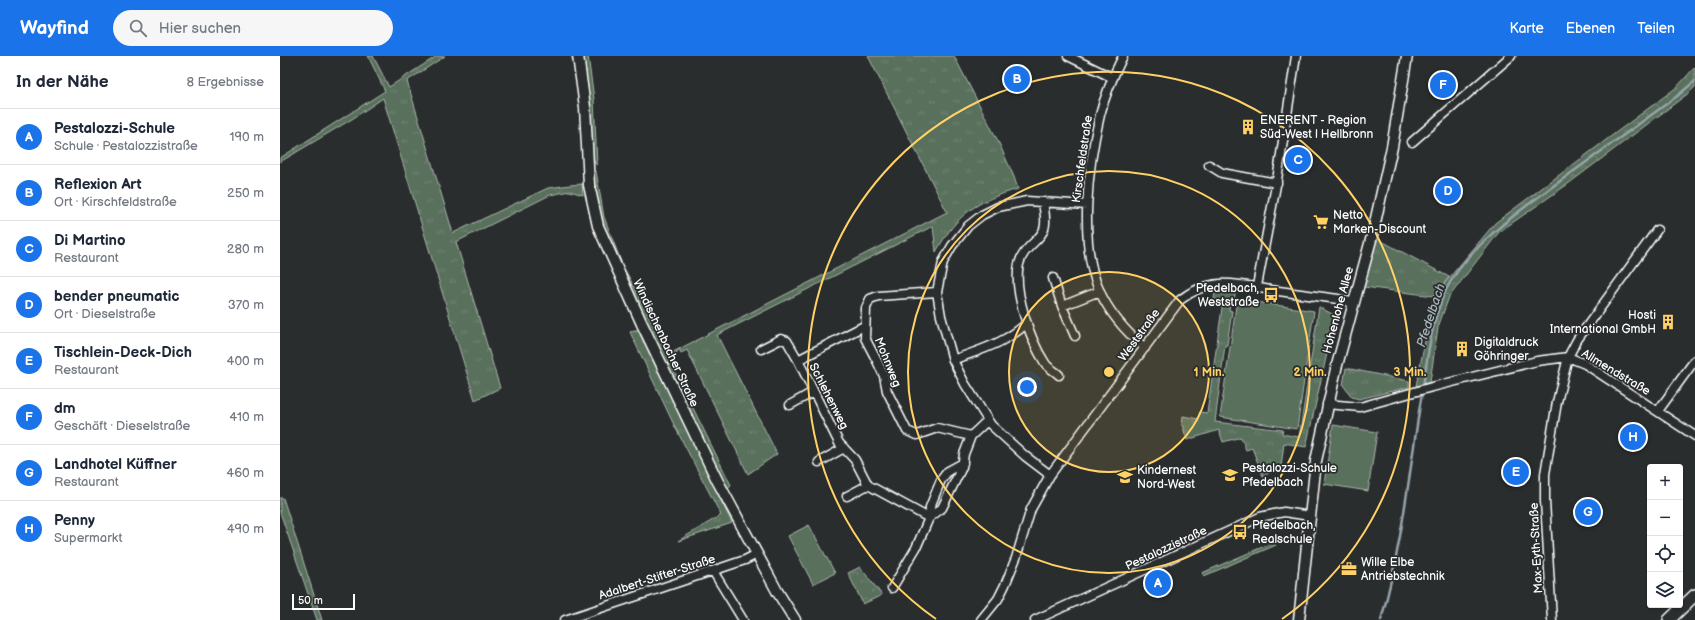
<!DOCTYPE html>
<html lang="de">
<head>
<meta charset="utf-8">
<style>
	:root { --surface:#fff; --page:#f6f6f7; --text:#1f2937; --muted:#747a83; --line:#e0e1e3; --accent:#1a73e8 }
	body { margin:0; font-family:"Balsamiq Sans",sans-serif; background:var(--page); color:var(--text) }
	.controls { position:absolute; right:12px; bottom:12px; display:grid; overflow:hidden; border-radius:4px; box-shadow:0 1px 3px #0004 }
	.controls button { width:36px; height:36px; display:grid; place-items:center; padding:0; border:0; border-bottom:1px solid var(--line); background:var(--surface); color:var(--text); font:20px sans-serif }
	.scale { position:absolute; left:12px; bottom:10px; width:63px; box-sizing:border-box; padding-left:4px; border:2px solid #fff; border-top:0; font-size:11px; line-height:14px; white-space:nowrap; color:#fff; -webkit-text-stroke:3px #2a2d2e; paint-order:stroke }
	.you { position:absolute; left:747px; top:331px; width:14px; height:14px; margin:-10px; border:3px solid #fff; border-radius:50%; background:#1a73e8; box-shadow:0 0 0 6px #1a73e833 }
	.badge { display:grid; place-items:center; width:26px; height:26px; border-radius:50%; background:var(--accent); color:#fff; font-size:13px; font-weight:700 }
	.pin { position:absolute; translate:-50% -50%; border:2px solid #fff; box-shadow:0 1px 4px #0006 }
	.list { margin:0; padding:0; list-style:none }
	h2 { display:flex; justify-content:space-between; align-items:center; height:52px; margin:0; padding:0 16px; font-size:17px }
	h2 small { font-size:13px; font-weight:400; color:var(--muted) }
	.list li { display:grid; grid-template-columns:26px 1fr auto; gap:12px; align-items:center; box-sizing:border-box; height:56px; padding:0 16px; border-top:1px solid var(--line) }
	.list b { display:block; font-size:15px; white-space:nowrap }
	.list p { margin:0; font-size:13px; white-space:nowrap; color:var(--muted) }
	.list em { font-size:13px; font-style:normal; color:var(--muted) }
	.icon { flex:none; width:22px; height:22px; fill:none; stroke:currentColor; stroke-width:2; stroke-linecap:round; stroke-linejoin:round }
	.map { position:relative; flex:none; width:1415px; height:564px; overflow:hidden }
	header { display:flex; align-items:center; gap:24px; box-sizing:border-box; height:56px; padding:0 20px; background:var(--accent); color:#fff }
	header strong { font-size:19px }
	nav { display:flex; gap:22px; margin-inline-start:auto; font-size:14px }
	.search { width:280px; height:36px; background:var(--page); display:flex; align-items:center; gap:10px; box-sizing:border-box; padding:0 14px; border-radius:22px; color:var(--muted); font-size:15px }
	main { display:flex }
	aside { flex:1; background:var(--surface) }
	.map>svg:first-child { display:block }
</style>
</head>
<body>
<header>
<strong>Wayfind</strong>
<div class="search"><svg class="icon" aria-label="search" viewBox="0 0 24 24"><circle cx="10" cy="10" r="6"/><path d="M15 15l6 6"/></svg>Hier suchen</div>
<nav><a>Karte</a><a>Ebenen</a><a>Teilen</a></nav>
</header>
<main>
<aside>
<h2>In der Nähe<small>8 Ergebnisse</small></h2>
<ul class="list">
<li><span class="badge">A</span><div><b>Pestalozzi-Schule</b><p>Schule · Pestalozzistraße</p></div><em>190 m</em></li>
<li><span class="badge">B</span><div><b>Reflexion Art</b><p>Ort · Kirschfeldstraße</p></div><em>250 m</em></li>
<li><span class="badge">C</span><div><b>Di Martino</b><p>Restaurant</p></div><em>280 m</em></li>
<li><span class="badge">D</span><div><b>bender pneumatic</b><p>Ort · Dieselstraße</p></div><em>370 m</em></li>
<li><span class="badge">E</span><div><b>Tischlein-Deck-Dich</b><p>Restaurant</p></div><em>400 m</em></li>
<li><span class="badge">F</span><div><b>dm</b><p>Geschäft · Dieselstraße</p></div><em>410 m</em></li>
<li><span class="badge">G</span><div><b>Landhotel Küffner</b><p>Restaurant</p></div><em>460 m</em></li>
<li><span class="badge">H</span><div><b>Penny</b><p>Supermarkt</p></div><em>490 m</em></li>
</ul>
</aside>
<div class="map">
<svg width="1415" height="564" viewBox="0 0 1415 564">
	<defs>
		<pattern id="grass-tufts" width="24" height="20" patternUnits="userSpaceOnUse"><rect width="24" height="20" fill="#586f5c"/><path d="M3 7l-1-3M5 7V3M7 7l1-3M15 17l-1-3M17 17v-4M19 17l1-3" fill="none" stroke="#718574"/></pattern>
		<pattern id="forest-crowns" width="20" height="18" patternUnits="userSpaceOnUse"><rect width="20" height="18" fill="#586f5c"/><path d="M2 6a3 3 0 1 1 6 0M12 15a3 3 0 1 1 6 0" fill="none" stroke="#718574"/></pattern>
	</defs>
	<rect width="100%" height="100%" fill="#2a2d2e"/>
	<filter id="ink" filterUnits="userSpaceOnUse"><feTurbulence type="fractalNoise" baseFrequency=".025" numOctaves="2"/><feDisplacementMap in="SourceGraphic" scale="8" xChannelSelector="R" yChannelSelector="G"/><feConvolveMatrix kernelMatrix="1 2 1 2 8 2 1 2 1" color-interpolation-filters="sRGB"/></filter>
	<g filter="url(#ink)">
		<!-- grass -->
		<path fill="url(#grass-tufts)" stroke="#acb7ae" d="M88,0H93L109,31L157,0H165L127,25L173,177L268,132L290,129L302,128L303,139L290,135L270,139L176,186L220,332L195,344L103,42L72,63L0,106V102L105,35Z
			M303,0H308L314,43L317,109L311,104L310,48Z
			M588,0H674L718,85L734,121L738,133C696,145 677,158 656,196L653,170L437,279L497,398L468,418L407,294L401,297L399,293L391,305L405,343L402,345L326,181L318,154L313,118L316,115L324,161L342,208L389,298L399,293L667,156Z
			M1096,182L1169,221L1154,240L1084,231Z
			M943,236L955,238L954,246H950L949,254L952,255L947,289H945L935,366L1003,374L1002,378L1019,381L1039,251L1054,259V266L1026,391L1004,387L1001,411L983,420L972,392L966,394L961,381L943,386L939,374L907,384L904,375V370H902L903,360L918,363L920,356L927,357L943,245L934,243L935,237Z
			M354,274H358L452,467L398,485L441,459L395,371L350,276Z
			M1066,312L1129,325V331L1079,343L1072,341L1063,329Z
			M411,348L451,429L446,433L409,357Z
			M0,442H3L42,564H37L0,456Z
			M994,486L996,489L924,520L922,517Z"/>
		<!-- forest -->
		<path fill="url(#forest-crowns)" stroke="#acb7ae" d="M1415,11V31L1410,36L1288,128L1219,176L1169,241L1158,271L1150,326L1136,330L1154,240L1215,167L1397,31Z
			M580,511L602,539L583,548L568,517Z"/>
		<!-- pitch -->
		<path fill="#586f5c" stroke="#acb7ae" d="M957,243L1034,255L1017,373L940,361Z
			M1053,369L1097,376L1088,435L1044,428Z
			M529,469L555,517L533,528L508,480Z"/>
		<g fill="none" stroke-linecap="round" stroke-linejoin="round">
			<!-- stream -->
			<path stroke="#97a4ad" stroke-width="2.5" d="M1101,564C1121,494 1129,421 1140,349C1147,310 1149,270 1166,234C1188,188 1254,144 1294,115C1328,90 1362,66 1396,41L1415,25"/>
			<defs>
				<path id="minor" d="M788,0L833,22
					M843,0C834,18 825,39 820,59C808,108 798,189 820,236C830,258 846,276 865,292
					M1132,86L1231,0
					M929,109L942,117L997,127
					M763,146C764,154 767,165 764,173C761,184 743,191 739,208C733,235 750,284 765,307C768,312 775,315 779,319
					M773,222L782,250L820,235
					M977,230L997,124L1016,0
					M657,236L598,240L590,243L586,252L585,282L598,307L604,320L607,335L627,375L637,379L657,372L691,380
					M782,250L795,280
					M584,270L518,304L559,387L575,404L588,429
					M481,293L501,283L507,285L518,304
					M673,304C700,294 726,287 747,267
					M1047,348L1080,351L1152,331L1257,305L1288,301L1305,308L1415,380
					M510,349L533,336
					M1378,355L1415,304
					M539,406L564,392
					M770,419L745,400L711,369L685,328L673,304L661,260L657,236L663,206L672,190L688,170L702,159L718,151L747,145L807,149
					M567,440L588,429L649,462
					M649,462L662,452L682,411L684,398L691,380L708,364
					M433,515L463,564
					M612,532L636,492L649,462L650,451L661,424L668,415L683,407
					M285,564L465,504L477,498
					M701,564L718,543L725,529L736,502L751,453L770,419L900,244C930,220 957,228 991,234C1013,237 1036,240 1058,243L1074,247
					M755,564L980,461L1004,456L1030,460
					M1272,564L1265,445V418L1277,346L1288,301L1297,284L1377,174"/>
				<path id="tertiary" d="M298,0L305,51L309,129L318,170L362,268L437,424L497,535L515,564
					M1019,564L1036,405L1056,313L1092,180L1112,91L1127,0"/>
				<path id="secondary" d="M1389,564L1415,539"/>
			</defs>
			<!-- minor casing -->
			<use href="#minor" stroke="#fff" stroke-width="11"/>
			<!-- tertiary casing -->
			<use href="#tertiary" stroke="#fff" stroke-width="13"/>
			<!-- secondary casing -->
			<use href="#secondary" stroke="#fff" stroke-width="14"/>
			<!-- minor -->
			<use href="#minor" stroke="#2a2d2e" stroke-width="8"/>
			<!-- tertiary -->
			<use href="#tertiary" stroke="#2a2d2e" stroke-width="10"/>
			<!-- secondary -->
			<use href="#secondary" stroke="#2a2d2e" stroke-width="11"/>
		</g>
	</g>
	<!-- distance rings -->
	<circle cx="829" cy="316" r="100" fill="#ffd166" fill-opacity=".12"/>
	<g fill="none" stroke="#ffd166" stroke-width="2">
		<circle cx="829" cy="316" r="100"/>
		<circle cx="829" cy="316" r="201"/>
		<path d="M656 563A301 301 0 1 1 1002 563"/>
	</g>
	<!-- icons -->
	<defs>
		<symbol id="building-bare" viewBox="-9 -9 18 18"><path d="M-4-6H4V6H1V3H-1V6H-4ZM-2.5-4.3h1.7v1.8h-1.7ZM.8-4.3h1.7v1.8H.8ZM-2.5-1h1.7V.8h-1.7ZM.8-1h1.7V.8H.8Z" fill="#ffd166" stroke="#2a2d2e" stroke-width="2.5" paint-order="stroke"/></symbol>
		<symbol id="supermarket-bare" viewBox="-9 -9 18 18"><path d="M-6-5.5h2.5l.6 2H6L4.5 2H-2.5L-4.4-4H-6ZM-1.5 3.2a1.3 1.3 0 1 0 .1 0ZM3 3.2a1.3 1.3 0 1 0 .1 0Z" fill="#ffd166" stroke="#2a2d2e" stroke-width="2.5" paint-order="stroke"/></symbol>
		<symbol id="bus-bare" viewBox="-9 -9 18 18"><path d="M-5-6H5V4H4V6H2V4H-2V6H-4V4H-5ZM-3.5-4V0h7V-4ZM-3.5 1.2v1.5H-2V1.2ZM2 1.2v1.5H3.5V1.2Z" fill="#ffd166" stroke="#2a2d2e" stroke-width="2.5" paint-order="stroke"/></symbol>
		<symbol id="school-bare" viewBox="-9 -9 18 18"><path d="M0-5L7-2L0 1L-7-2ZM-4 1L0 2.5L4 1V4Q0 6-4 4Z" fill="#ffd166" stroke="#2a2d2e" stroke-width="2.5" paint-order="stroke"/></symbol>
		<symbol id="office-bare" viewBox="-9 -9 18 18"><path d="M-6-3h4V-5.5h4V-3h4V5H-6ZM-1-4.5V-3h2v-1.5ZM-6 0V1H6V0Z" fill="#ffd166" stroke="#2a2d2e" stroke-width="2.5" paint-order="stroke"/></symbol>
	</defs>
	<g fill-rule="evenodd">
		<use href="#building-bare" x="957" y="60" width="22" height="22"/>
		<use href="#supermarket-bare" x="1030" y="155" width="22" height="22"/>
		<use href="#bus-bare" x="980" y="228" width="22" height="22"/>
		<use href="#building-bare" x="1377" y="255" width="22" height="22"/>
		<use href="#building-bare" x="1171" y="282" width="22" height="22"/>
		<use href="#school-bare" x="939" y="408" width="22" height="22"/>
		<use href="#school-bare" x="834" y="410" width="22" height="22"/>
		<use href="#bus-bare" x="949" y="465" width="22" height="22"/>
		<use href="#office-bare" x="1058" y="502" width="22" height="22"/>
	</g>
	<g text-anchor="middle" stroke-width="3.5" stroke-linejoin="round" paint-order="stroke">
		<!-- poi labels -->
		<g font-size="12" fill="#fff" stroke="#2a2d2e" text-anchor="start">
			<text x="980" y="68">ENERENT - Region<tspan x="980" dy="14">Süd-West | Hellbronn</tspan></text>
			<text x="1053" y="163">Netto<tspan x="1053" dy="14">Marken-Discount</tspan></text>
			<text x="979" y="236" text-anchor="end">Pfedelbach,<tspan x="979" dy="14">Weststraße</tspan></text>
			<text x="1376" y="263" text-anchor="end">Hosti<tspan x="1376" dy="14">International GmbH</tspan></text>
			<text x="1194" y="290">Digitaldruck<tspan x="1194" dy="14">Göhringer</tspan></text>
			<text x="962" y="416">Pestalozzi-Schule<tspan x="962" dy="14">Pfedelbach</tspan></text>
			<text x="857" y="418">Kindernest<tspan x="857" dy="14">Nord-West</tspan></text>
			<text x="972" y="473">Pfedelbach,<tspan x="972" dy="14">Realschule</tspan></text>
			<text x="1081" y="510">Wille Elbe<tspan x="1081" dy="14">Antriebstechnik</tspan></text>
		</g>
		<!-- street labels -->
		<g font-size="12" fill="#fff" stroke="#2a2d2e">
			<text transform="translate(802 103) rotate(-82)" y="4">Kirschfeldstraße</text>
			<text transform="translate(1058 254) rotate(-75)" y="4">Hohenlohe Allee</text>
			<text transform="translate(859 279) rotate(-54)" y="4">Weststraße</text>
			<text transform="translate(386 287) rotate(65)" y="4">Windischenbacher Straße</text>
			<text transform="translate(608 306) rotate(68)" y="4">Mohnweg</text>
			<text transform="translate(1336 316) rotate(31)" y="4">Allmendstraße</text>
			<text transform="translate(549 340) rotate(63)" y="4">Schlehenweg</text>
			<text transform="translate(886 492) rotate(-25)" y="4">Pestalozzistraße</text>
			<text transform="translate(1256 492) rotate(-93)" y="4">Max-Eyth-Straße</text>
			<text transform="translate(377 521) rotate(-18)" y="4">Adalbert-Stifter-Straße</text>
		</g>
		<!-- water labels -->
		<g font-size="13" font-style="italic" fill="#a8b4ba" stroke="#2a2d2e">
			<text transform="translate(1150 259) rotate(-72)" y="5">Pfedelbach</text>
		</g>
	</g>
	<circle cx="829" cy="316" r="6" fill="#ffd166" stroke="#2a2d2e" stroke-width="2"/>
	<g font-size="12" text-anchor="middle" font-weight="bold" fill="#ffd166" stroke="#2a2d2e" stroke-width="3.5" stroke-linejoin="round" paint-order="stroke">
		<text x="929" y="320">1 Min.</text>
		<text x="1030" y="320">2 Min.</text>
		<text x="1130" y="320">3 Min.</text>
	</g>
</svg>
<div class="controls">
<button>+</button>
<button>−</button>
<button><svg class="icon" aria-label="locate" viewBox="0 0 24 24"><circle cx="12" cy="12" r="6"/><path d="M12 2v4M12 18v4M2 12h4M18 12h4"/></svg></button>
<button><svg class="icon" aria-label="layers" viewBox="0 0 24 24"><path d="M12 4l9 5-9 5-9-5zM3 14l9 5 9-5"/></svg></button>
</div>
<div class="scale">50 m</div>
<div class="you"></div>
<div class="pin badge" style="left:878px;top:527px">A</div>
<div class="pin badge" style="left:737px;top:23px">B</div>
<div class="pin badge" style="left:1018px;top:104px">C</div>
<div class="pin badge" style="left:1168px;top:135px">D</div>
<div class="pin badge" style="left:1236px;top:416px">E</div>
<div class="pin badge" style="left:1163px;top:29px">F</div>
<div class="pin badge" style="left:1308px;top:456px">G</div>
<div class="pin badge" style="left:1353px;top:381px">H</div>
</div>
</main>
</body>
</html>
